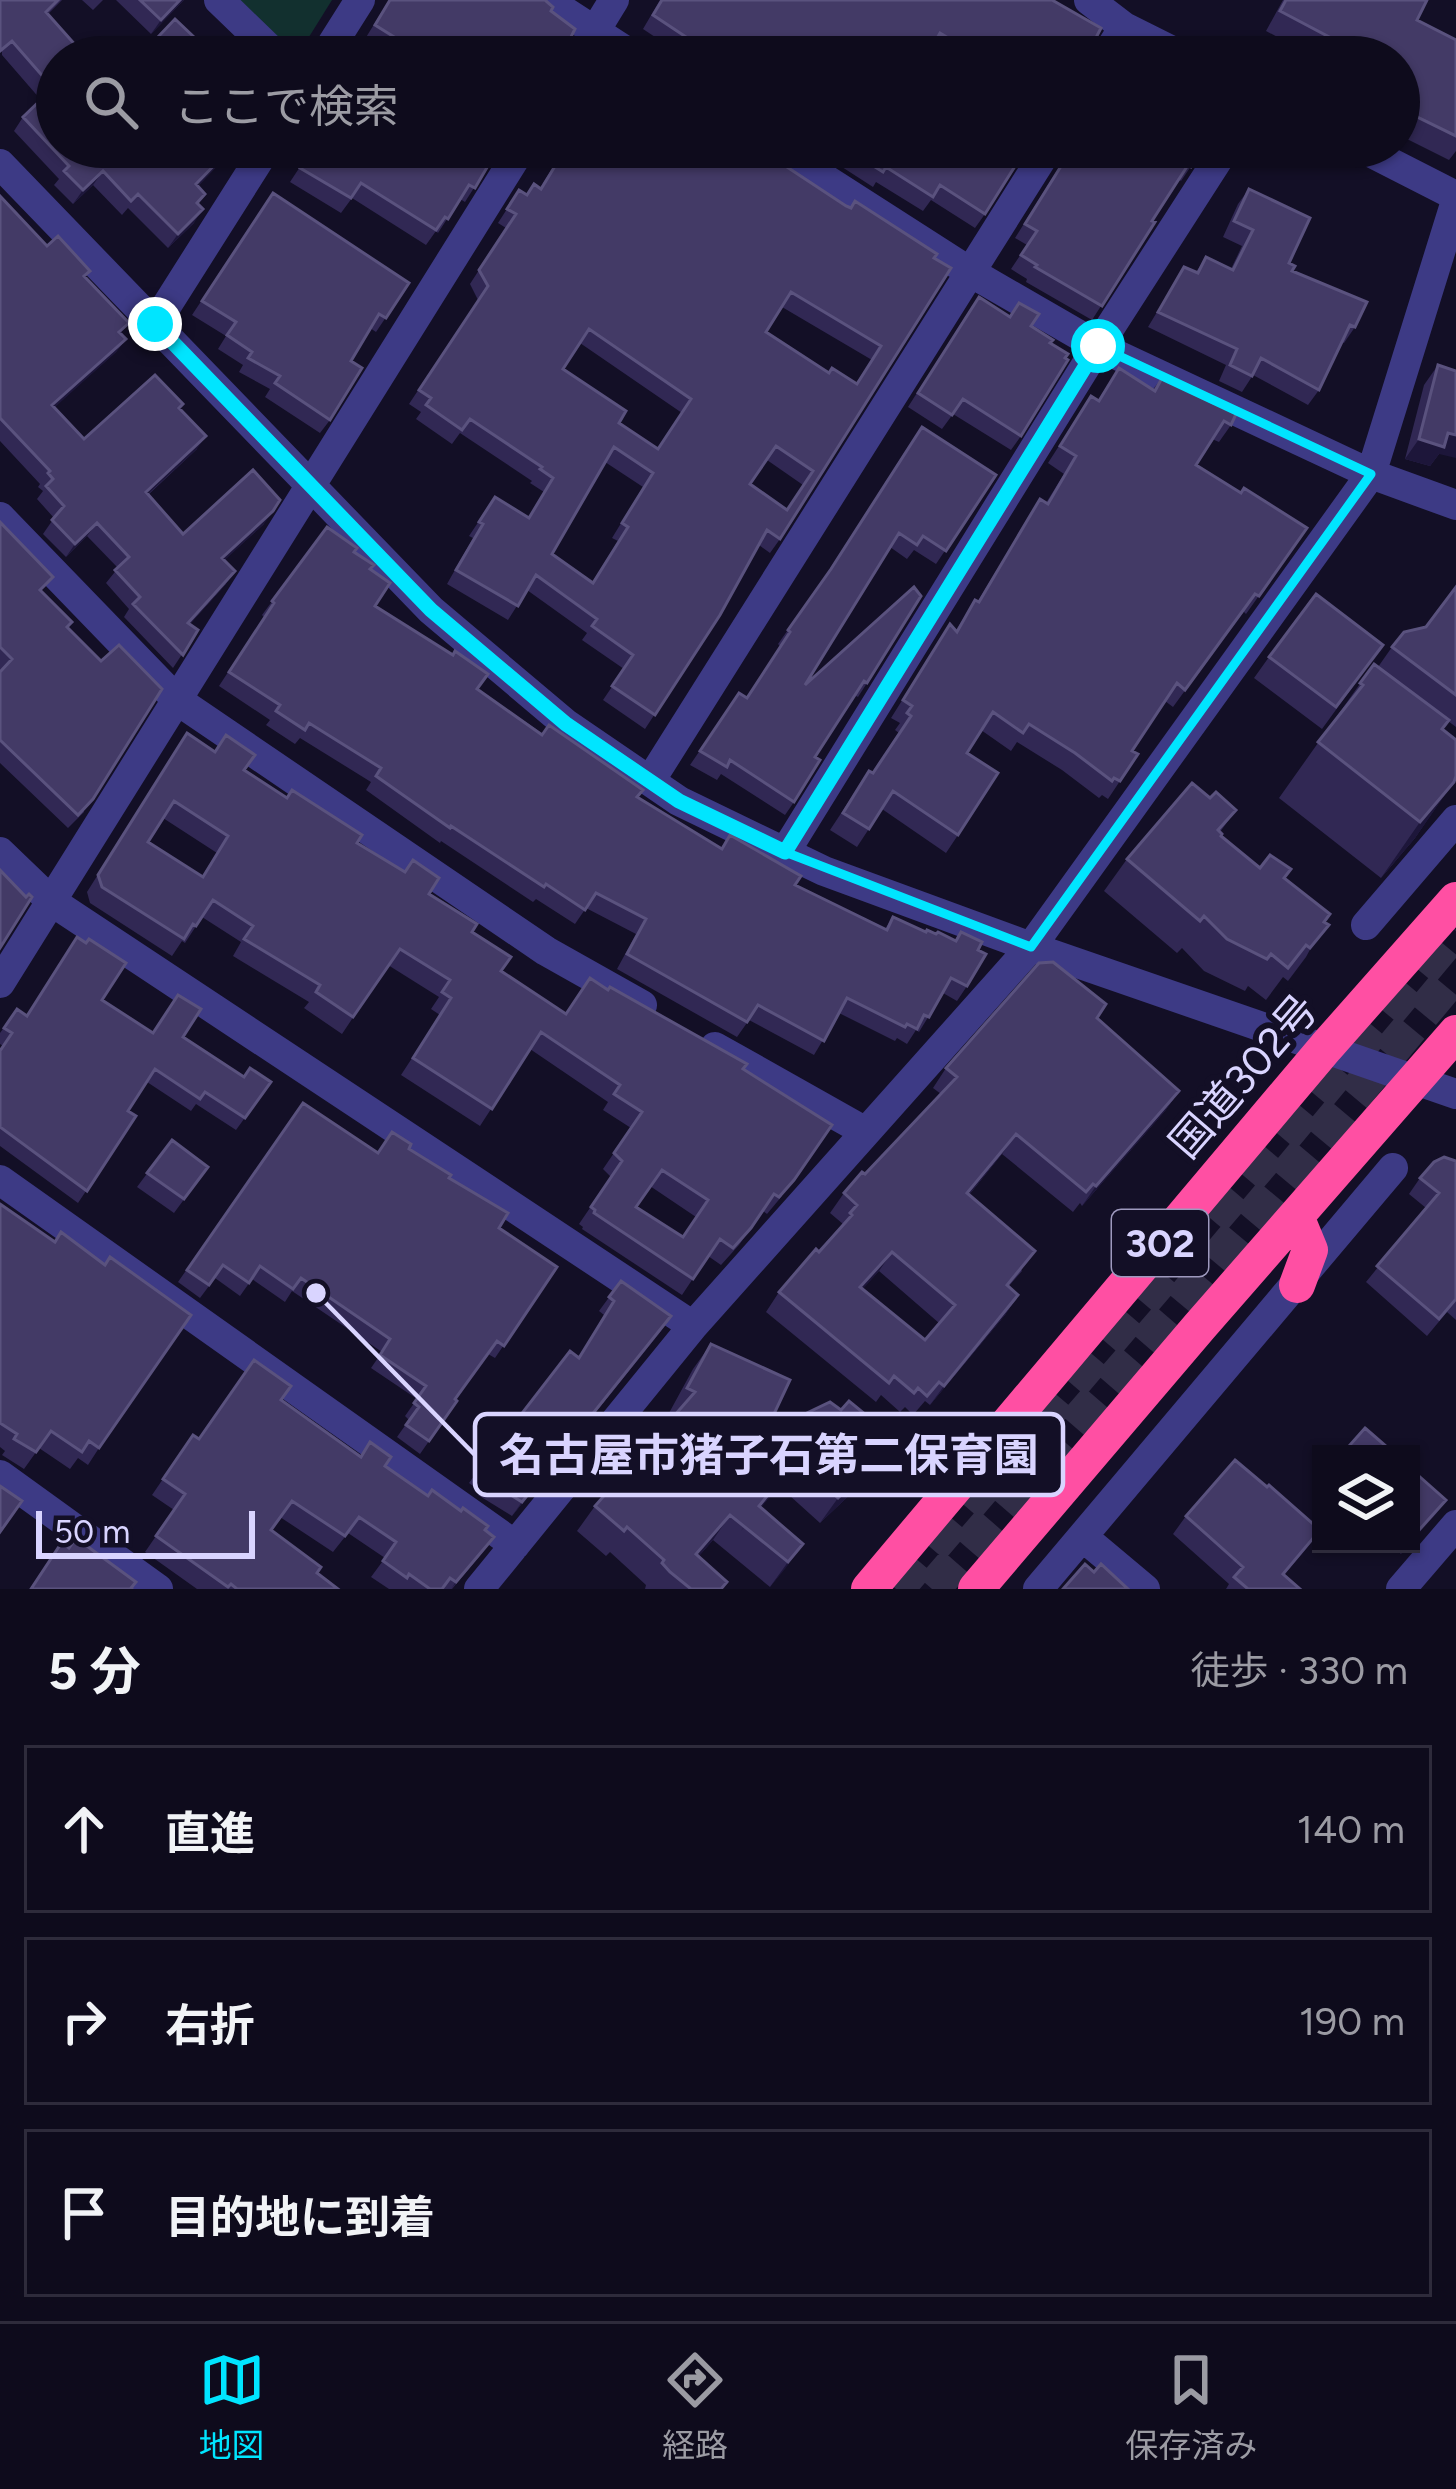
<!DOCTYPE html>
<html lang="ja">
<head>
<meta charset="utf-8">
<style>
	:root { --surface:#0e0b1c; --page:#1c1929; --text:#f1f3f6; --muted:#9b9ba3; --line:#2e2b3b; --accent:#00e5ff }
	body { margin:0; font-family:Figtree,"Noto Sans JP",sans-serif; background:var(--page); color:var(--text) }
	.controls { position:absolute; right:36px; bottom:36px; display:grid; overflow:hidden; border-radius:0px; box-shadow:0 3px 9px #0004 }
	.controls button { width:108px; height:108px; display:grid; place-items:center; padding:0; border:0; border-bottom:3px solid var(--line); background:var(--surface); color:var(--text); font:60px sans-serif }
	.scale { position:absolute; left:36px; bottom:30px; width:219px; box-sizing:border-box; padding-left:12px; border:6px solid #d9d4ff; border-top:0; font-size:33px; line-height:42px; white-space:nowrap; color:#d9d4ff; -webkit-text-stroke:9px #130f26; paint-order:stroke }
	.stop { position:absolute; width:36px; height:36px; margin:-27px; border:9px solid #00e5ff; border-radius:50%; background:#fff }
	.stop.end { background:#00e5ff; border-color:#fff; box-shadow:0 3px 12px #0008 }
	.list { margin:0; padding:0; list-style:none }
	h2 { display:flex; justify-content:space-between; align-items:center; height:156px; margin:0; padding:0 48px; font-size:51px }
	h2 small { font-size:39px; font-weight:400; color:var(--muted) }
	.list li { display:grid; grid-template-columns:78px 1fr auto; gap:36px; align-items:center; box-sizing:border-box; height:168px; margin:0 24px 24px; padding:0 24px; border:3px solid var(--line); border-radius:0px }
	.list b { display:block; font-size:45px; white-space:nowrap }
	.list em { font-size:39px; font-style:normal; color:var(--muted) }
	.icon { flex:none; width:66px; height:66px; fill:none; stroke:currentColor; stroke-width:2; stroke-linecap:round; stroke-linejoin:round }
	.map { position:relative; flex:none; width:1456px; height:1589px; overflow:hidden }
	.search { position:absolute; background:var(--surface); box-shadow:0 3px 9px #0004; left:36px; right:36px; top:36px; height:132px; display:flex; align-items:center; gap:30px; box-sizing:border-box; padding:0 42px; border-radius:66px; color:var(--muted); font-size:45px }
	.sheet { height:732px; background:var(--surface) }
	nav { display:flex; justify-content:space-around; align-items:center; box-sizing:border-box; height:168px; border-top:3px solid var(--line); background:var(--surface); font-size:33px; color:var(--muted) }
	nav a { display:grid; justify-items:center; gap:6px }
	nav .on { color:var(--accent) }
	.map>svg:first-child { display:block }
</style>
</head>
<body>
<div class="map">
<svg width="1456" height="1589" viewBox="0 0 1456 1589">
	<rect width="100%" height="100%" fill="#130f26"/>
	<!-- green -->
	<path fill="#12302f" d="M234,0H332L299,53L286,54Z"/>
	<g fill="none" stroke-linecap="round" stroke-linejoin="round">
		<!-- highway-tunnel -->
		<path stroke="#312d47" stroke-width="36" stroke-dasharray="36 18" stroke-linecap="butt" d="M896,1589L1284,1136L1456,930
			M932,1589L1171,1314L1456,973"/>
		<!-- minor -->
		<path stroke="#3d3a85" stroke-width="30" d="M219,0L278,57
			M547,0L635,57
			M1089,0L1124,27L1184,57
			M324,57L360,0
			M579,57L614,0
			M1105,57L1124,27
			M775,147L970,272L1098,346L1371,474L1456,505
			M1360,147L1456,196
			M0,164L431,610L566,724L679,801L824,871L1031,947L1456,1094
			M155,324L267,147
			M0,517L177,700L546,951L642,1005
			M650,781L1049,147
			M0,852L51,901L693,1326
			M785,852L1098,346L1226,147
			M1366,925L1456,820
			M0,983L522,147
			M715,1047L866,1132
			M0,1180L515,1545
			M0,1475L158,1589
			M1083,1537L1145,1589
			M479,1589L693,1326L1031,947L1371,474L1456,201
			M1038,1589L1393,1168
			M1401,1589L1456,1525"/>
		<!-- highway -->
		<path stroke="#ff4fa3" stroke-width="36" d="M1296,1216L1310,1250L1297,1285
			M869,1589L1326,1047L1456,900
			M976,1589L1200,1326L1456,1033"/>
	</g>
	<!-- wall -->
	<path fill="#312854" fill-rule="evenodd" d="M0,0H62L48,14L57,57L225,158L198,186L205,194L198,204L194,223L168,248L128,208L122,215L93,185L73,204L54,185L59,179L14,131L23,117L41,100L2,55Z
		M82,0H103L93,10Z
		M116,0H184L151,34Z
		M389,0H545L569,41L571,57H394L365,39Z
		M660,0H1052L1086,57H947L931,48L926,57H685L643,29Z
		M1283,0H1427L1417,20L1456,40V151L1449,160L1399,135V57H1315L1266,31Z
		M313,147L486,162L489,164L465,202L460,199L438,233L436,231L426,245L352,198L341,213L290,182Z
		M540,147H770L787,167L846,206L937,254L780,539L770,553L759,545L720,615L645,729L603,700L624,669L582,640L587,633L527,590L508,620L447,584L473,538L469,536L495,497L528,518L544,492L530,483L532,481L460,433L452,444L416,419L421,412L409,404L478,300L470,284L506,228L498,223L519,190L527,195L540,188L556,162L540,152ZM782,307L872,360L856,383L829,373L766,332ZM580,343L682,413L658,449L619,423L563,369ZM767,460L803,485L787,510L750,484ZM605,462L643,487L612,538L618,541L592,583L552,554Z
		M811,147H948L985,214L975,228L931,200L923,211L876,182L873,187Z
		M1068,147H1204L1181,181L1178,179L1152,221L1155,222L1092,320L1026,282L1027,279L1011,269L1027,245L1015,238L1066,156Z
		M1249,189L1292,271L1355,327L1344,343L1342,342L1319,390L1308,405L1253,375L1242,392L1219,381L1226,365L1148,327L1184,267L1196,272L1206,257L1231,269L1242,246L1223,237L1238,204Z
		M273,193L409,283L376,332L370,328L351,361L330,420L320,433L265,397L270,389L239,372L243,365L218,349L226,336L192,315Z
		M0,196L47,246L85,277L126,339L116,352L54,407L84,439L183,404L180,409L197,449L148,495L183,534L264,524L224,560L226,584L190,624L198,630L173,668L124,617L129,609L106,583L118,568L87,536L66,557L43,534L54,518L37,499L43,491L38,487L40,484L0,441Z
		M969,311L1010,317L1050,343L1021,436L1011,450L953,414L942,429L908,407Z
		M1438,365L1439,454L1430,466L1405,459L1424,385Z
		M1119,368L1153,389L1162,378L1231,425L1219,442L1212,439L1196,465L1241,493L1307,528L1246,614L1243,611L1173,707L1165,701L1132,751L1138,754L1108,799L1102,795L1099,798L1062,770L1017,742L1011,751L981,730L967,753L958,835L946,853L882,809L857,847L830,830L869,771L872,773L899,733L895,730L900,723L891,718L950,624L956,630L975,600L978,601L1040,499L1046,503L1064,474L1048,463L1091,396L1098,400Z
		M912,441L996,475L936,564L914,550L907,559L890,547L805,685L914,587L867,683L858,697L854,695L815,757L794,802L785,815L721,774L717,780L690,765L739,693L747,698L780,646L778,644L821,583Z
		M0,522L42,592L68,628L84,812L68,828L0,763Z
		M327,527L370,569L375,606L477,689L637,797L721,848L730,835L795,885L885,929L893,917L926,932L955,941L961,932L978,950L967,986L957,1001L943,993L919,1032L916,1030L907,1044L897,1038L895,1041L839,1013L814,1055L749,1020L737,1037L617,969L636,934L586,908L575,924L536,899L533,902L441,841L440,843L366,790L371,782L300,738L295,744L266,725L270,720L219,686L264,617L262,615Z
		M1456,587V727L1448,721L1442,729L1456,778L1415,838L1381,878L1279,798L1374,664L1378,667L1392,647L1426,627Z
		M1383,645L1322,729L1254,678L1269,657Z
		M187,733L357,843L429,894L472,932L501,971L566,1014L608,990L743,1069L782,1196L767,1214L763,1211L739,1245L721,1265L708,1256L682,1295L582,1229L583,1227L579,1224L611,1177L603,1169L631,1128L603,1110L608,1102L530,1049L480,1126L401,1075L440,1015L431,1009L439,997L388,965L342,1034L304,1008L309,1002L233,956L241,942L202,917L185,943L182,941L172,956L90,903L87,892ZM163,818L217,853L202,876L148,842ZM650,1186L696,1217L683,1237L636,1207Z
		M1210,798L1236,810L1220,832L1221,836L1260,868L1284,879L1325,922L1306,957L1288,981L1283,977L1266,1000L1248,986L1245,991L1204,971L1182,948L1177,953L1104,891L1127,859Z
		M102,1000L152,1033L183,1037L244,1077L271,1082L236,1130L196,1104L191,1111L147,1082L128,1111L136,1116L78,1203L0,1146V1050L3,1046L0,1044V1033L17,1009L26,1016Z
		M1097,1018L1179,1091L1165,1111L1082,1206L1080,1203L1073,1212L1002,1154L969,1195L1022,1271L1008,1287L1018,1295L1005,1315L930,1405L925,1401L913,1415L905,1407L900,1412L881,1395L876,1402L766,1312L779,1292L843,1224L830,1213L844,1193L865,1174L941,1094L933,1088L946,1068ZM879,1271L939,1323L925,1340L862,1289Z
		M303,1103L378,1153L409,1149L449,1178L499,1228L557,1267L495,1358L488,1354L455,1400L457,1401L420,1454L397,1437L409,1420L405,1416L417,1399L371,1368L382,1352L292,1291L285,1302L252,1279L240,1296L215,1278L200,1298L178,1282Z
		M172,1140L208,1167L174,1213L137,1187Z
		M1456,1161V1320L1447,1312L1427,1336L1366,1282L1426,1208L1409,1194L1420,1178Z
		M0,1204L99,1448L88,1465L78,1458L70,1469L39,1448L24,1469L2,1455L5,1451L0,1447Z
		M621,1281L661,1331L512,1516L478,1495L481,1492L469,1483L479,1469L579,1358L604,1315L599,1311Z
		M711,1344L765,1433L876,1443L867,1455L875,1462L858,1487L820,1523L779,1486L761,1507L803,1544L770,1587L713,1540L698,1557L727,1582L722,1589H645L646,1585L610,1552L606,1556L577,1531L595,1506L674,1415L669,1413L693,1369Z
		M281,1400L361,1457L385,1466L428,1496L485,1530L482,1553L452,1589H389L371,1577L385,1558L348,1533L333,1552L280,1517L271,1530L317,1573L338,1589H197L145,1552L174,1510L152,1495L193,1435L199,1439Z
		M1267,1487L1320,1530L1284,1575L1300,1589H1226L1229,1584L1173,1534L1186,1516Z
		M1390,1544H1409L1401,1554Z"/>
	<!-- shaded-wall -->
	<path fill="#1d163a" d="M180,0H184L151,34L161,20Z
		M233,147L225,158L186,198L196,184Z
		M103,171L93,185L73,204L83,190Z
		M203,209L194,223L168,248L178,234Z
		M126,339L116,352L43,418L52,405Z
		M1448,433L1456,435V458L1439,454L1430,466L1405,459L1419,439Z
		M206,436L197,449L136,505L146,492Z
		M273,511L264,524L213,571L222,558Z
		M97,523L87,536L66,557L75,544Z
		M235,571L226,584L179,636L188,623Z
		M1456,776L1451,786L1454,782L1415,838L1381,878L1420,822Z
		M1179,1091L1165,1111L1082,1206L1096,1186Z
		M1016,1134L1002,1154L954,1213L967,1193Z
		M892,1252L879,1271L847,1307L860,1287Z
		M1018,1295L1005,1315L930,1405L944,1386Z
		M671,1316L661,1331L512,1516L522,1502Z
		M796,1460L779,1486L741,1531L759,1506Z
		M875,1462L858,1487L820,1523L838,1498Z
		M1446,1500L1436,1514L1411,1542V1539Z
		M730,1515L713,1540L678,1580L696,1554Z
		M1320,1530L1307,1548L1272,1589L1283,1574Z
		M494,1537L482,1553L451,1589L456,1582Z
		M803,1544L785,1569L770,1587L788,1562Z"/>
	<!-- building -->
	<path fill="#433a66" stroke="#5a527e" stroke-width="3" fill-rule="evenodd" d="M0,0H58L46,12L86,57H57V147H232L196,184L205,194L197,203L203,209L178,234L138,194L131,201L103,171L83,190L64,171L69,166L23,117L53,88L12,41L0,51Z
		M140,0H180L161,20Z
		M390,0H545L553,7L551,11L575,29L569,41L573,54L571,57H415L412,55L415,50L375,25Z
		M662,0H1052L1101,28L1086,57H980L940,33L926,57H735L721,49L716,57L653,15Z
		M1286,0H1427L1417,20L1456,40V136L1399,108V57H1328L1323,55L1331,38L1280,11Z
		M175,19L215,57H139Z
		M1152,49L1164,57H1147Z
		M314,147H472L489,158L486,162L489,164L475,188L469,185L448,219L445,217L436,230L361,183L351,198L300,168Z
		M565,147H770L791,160L787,167L846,206L851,208L855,201L937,254L934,258L951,268L780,539L767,530L720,615L655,715L612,686L633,655L592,626L597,619L536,575L518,606L456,570L483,524L479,522L495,497L529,518L553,478L540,469L542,467L470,419L462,430L426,405L431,398L419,390L488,286L479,270L516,214L507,209L519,190L527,195L534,184L541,189L566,148ZM791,292L881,346L857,384L832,368L829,373L766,332ZM589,329L691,399L658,449L619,423L626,411L563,369ZM776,446L813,471L787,510L750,484ZM614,447L653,473L622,523L628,527L593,583L552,554Z
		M843,147H948L957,152L962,147H1027L985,214L940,185L933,197L886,167L883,172Z
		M1073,147H1204L1191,167L1188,165L1152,221L1155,222L1102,306L1035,267L1037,265L1021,255L1037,231L1025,224Z
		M1249,189L1310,218L1289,263L1295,266L1292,271L1367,302L1355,327L1350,325L1319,390L1261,358L1252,376L1230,365L1237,349L1158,312L1184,267L1198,273L1206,257L1233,270L1253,230L1234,221Z
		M273,193L409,283L386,318L379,314L351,361L362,368L330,420L275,383L280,376L248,358L252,352L227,335L236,322L202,301Z
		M0,196L47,246L58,236L90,271L84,276L129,323L119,332L126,339L52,405L84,439L155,375L183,404L179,408L206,436L146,492L183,534L253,470L280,500L273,511L222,558L235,571L188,623L198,630L183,655L133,604L140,597L115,570L129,557L97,523L75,544L52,520L64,506L46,486L53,479L48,473L50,471L0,418Z
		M979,297L1010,317L1019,303L1039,314L1031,326L1053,340L1050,343L1068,354L1065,358L1068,360L1021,436L963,399L952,415L918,393Z
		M1438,365L1456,371V435L1448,433L1444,447L1419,439Z
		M1119,368L1155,391L1162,378L1213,403L1215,399L1238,410L1231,425L1224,421L1196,465L1241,493L1244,488L1307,528L1259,596L1255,594L1185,690L1177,683L1132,751L1138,754L1120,781L1114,778L1112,781L1075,753L1029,724L1023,733L993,712L967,753L998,773L958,835L893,791L869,829L843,813L869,771L873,773L911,716L907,713L912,706L903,700L950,624L957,632L975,600L979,602L1040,499L1048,504L1076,456L1060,446L1091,396L1099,401Z
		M922,427L996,475L946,551L923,536L917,545L899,533L805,685L914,587L921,596L867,683L864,681L815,757L820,760L794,802L730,760L727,767L700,751L739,693L747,698L790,632L788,630L831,569Z
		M0,522L53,577L40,590L72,622L67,627L101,661L119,645L162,689L93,799L78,815L0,740V672L12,659L0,647Z
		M327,527L357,548L354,552L374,565L370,569L390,583L375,606L453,655L455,651L488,674L477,689L542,735L549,725L643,790L637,797L722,849L730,835L801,876L795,885L887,930L893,917L926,932L927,930L936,934L938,932L956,941L961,932L982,942L978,950L986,954L967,986L951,978L929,1017L924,1015L917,1029L907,1024L905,1027L847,998L824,1041L758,1005L747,1022L627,954L646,919L596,893L585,910L546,884L544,887L451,826L450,828L376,776L381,768L309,723L305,730L276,711L280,705L229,672L274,603L272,601Z
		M1456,587V695L1392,647L1404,632L1426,627Z
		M1316,594L1383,645L1336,707L1269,657Z
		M1374,664L1449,720L1442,729L1456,740V776L1454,782L1420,822L1318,742L1363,685L1360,683Z
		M187,733L215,752L226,735L255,755L244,770L287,798L292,790L362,835L357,843L405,872L413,860L439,878L429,894L477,924L472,932L511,957L501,971L566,1014L590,978L608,990L610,987L747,1064L743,1069L832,1125L794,1180L779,1197L774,1194L751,1228L733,1248L720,1239L693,1279L594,1213L595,1210L591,1207L622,1161L614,1153L642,1112L614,1094L620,1085L541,1032L492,1109L413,1058L451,998L442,992L450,980L400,949L353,1017L316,992L320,985L244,939L253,926L213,900L196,926L193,924L184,939L102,887L98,875ZM174,801L228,836L203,877L148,842ZM662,1170L708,1200L683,1237L636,1207Z
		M1192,783L1210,798L1216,792L1236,810L1218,830L1222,834L1221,836L1260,868L1270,855L1291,869L1284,878L1330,914L1324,922L1329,925L1310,948L1306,945L1288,968L1271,954L1267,959L1227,939L1204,916L1200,921L1127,859Z
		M0,870L26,897L29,894L32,897L0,948Z
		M77,937L86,943L89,939L126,963L102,1000L153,1033L178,995L201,1009L183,1037L244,1077L250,1068L271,1082L245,1118L205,1092L200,1099L155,1069L128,1111L136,1116L87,1191L0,1127V1051L12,1033L4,1028L17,1009L27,1016Z
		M1053,962L1106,1004L1097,1018L1179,1091L1096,1186L1093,1184L1086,1192L1016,1134L967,1193L1035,1251L1007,1285L1018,1295L944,1386L939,1382L927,1396L918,1388L914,1393L894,1376L889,1383L779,1292L816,1249L819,1252L852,1215L850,1213L857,1205L844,1193L862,1172L865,1174L957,1077L946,1068L1039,963ZM892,1252L955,1305L925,1340L860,1287Z
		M303,1103L378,1153L392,1132L411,1144L409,1149L451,1175L449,1178L508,1213L499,1228L557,1267L504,1346L497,1341L455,1399L457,1401L429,1441L406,1425L419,1407L414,1403L426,1386L380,1355L390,1339L301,1278L293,1289L260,1266L249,1283L223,1265L209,1285L187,1270Z
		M172,1140L208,1167L184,1199L147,1173Z
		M1444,1157L1456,1161V1299L1439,1319L1377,1266L1439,1193L1420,1178L1434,1162Z
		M0,1204L55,1242L61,1232L105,1265L110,1257L191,1315L99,1448L89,1441L82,1452L51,1431L36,1452L14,1439L17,1434L0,1423Z
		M621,1281L671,1316L522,1502L488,1481L491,1478L479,1469L570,1351L579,1358L614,1301L609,1297Z
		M711,1344L790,1380L765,1433L830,1402L841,1410L849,1401L871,1419L876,1443L866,1454L875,1462L838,1498L796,1460L759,1506L803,1544L788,1562L730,1515L696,1554L727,1582L721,1589H691L670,1572L662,1563L664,1560L627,1527L624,1531L595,1506L695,1392L687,1388Z
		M254,1360L291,1386L281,1400L361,1457L370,1442L391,1457L385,1466L428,1496L432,1490L461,1511L463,1508L488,1526L485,1530L494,1537L456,1582L450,1578L442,1589H430L409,1574L407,1578L383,1561L396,1542L359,1517L345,1536L292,1501L271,1530L321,1567L317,1573L338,1589H237L231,1584L228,1587L156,1536L185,1494L163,1479L193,1435L199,1439Z
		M1365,1428L1395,1454H1342Z
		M1235,1460L1267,1487L1269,1485L1320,1530L1283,1574L1300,1589H1248L1234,1577L1243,1567L1186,1516Z
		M1411,1469L1446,1500L1411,1539Z
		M0,1486L22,1501L0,1532Z
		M76,1538L136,1582L131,1588L133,1589H31L62,1542L69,1548Z
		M1085,1564L1094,1572L1101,1564L1128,1589H1063Z"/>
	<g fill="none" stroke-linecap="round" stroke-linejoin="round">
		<!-- route -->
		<path stroke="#00e5ff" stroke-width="15" d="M155,324L431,610L566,724L679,801L785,852L1098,346"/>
	</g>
	<!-- marked area -->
	<path fill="none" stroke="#00e5ff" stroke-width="9" stroke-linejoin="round" d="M1098,346L1371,474L1031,947L785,852Z"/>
	<g text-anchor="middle" stroke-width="12" stroke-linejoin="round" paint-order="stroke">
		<!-- shield labels -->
		<rect fill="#130f26" stroke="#9e99be" stroke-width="3" x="1112" y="1210" width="96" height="66" rx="9"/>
		<g font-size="39" font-weight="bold" fill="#d9d4ff">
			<text x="1160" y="1257">302</text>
		</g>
		<!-- street labels -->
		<g font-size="42" fill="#d9d4ff" stroke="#130f26">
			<text transform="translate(1243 1076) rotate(-49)" y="15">国道302号</text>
		</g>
	</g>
	<!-- callouts -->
	<path fill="none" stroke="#d9d4ff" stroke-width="4.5" d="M316 1293L475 1455"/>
	<circle fill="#d9d4ff" stroke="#130f26" stroke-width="4.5" cx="316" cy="1293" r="12"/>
	<rect fill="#130f26" stroke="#d9d4ff" stroke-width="4.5" x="475" y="1414" width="588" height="81" rx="12"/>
	<g font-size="45" text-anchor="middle" font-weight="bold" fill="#d9d4ff">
		<text x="769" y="1471">名古屋市猪子石第二保育園</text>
	</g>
</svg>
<div class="controls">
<button><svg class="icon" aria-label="layers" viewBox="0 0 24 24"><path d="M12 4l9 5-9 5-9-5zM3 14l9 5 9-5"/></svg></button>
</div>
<div class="scale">50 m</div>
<div class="stop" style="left:1098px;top:346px"></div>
<div class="stop end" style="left:155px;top:324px"></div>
<div class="search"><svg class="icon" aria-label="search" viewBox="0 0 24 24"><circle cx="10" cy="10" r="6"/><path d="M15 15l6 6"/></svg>ここで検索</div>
</div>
<section class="sheet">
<h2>5 分<small>徒歩 · 330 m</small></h2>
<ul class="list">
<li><svg class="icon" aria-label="ahead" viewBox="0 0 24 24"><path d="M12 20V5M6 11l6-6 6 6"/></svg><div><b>直進</b></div><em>140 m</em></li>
<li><svg class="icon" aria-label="right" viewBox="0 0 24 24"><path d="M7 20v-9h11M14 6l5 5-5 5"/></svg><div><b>右折</b></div><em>190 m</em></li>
<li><svg class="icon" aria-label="arrive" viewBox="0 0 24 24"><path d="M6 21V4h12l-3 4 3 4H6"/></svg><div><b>目的地に到着</b></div></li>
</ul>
</section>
<nav>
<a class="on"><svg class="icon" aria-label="map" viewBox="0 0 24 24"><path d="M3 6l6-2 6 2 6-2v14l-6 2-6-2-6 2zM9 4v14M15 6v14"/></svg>地図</a>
<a><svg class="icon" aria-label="directions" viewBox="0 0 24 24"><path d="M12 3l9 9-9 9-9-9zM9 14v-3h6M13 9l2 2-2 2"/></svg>経路</a>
<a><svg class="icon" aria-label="saved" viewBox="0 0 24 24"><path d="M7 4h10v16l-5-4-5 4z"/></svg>保存済み</a>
</nav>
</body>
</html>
